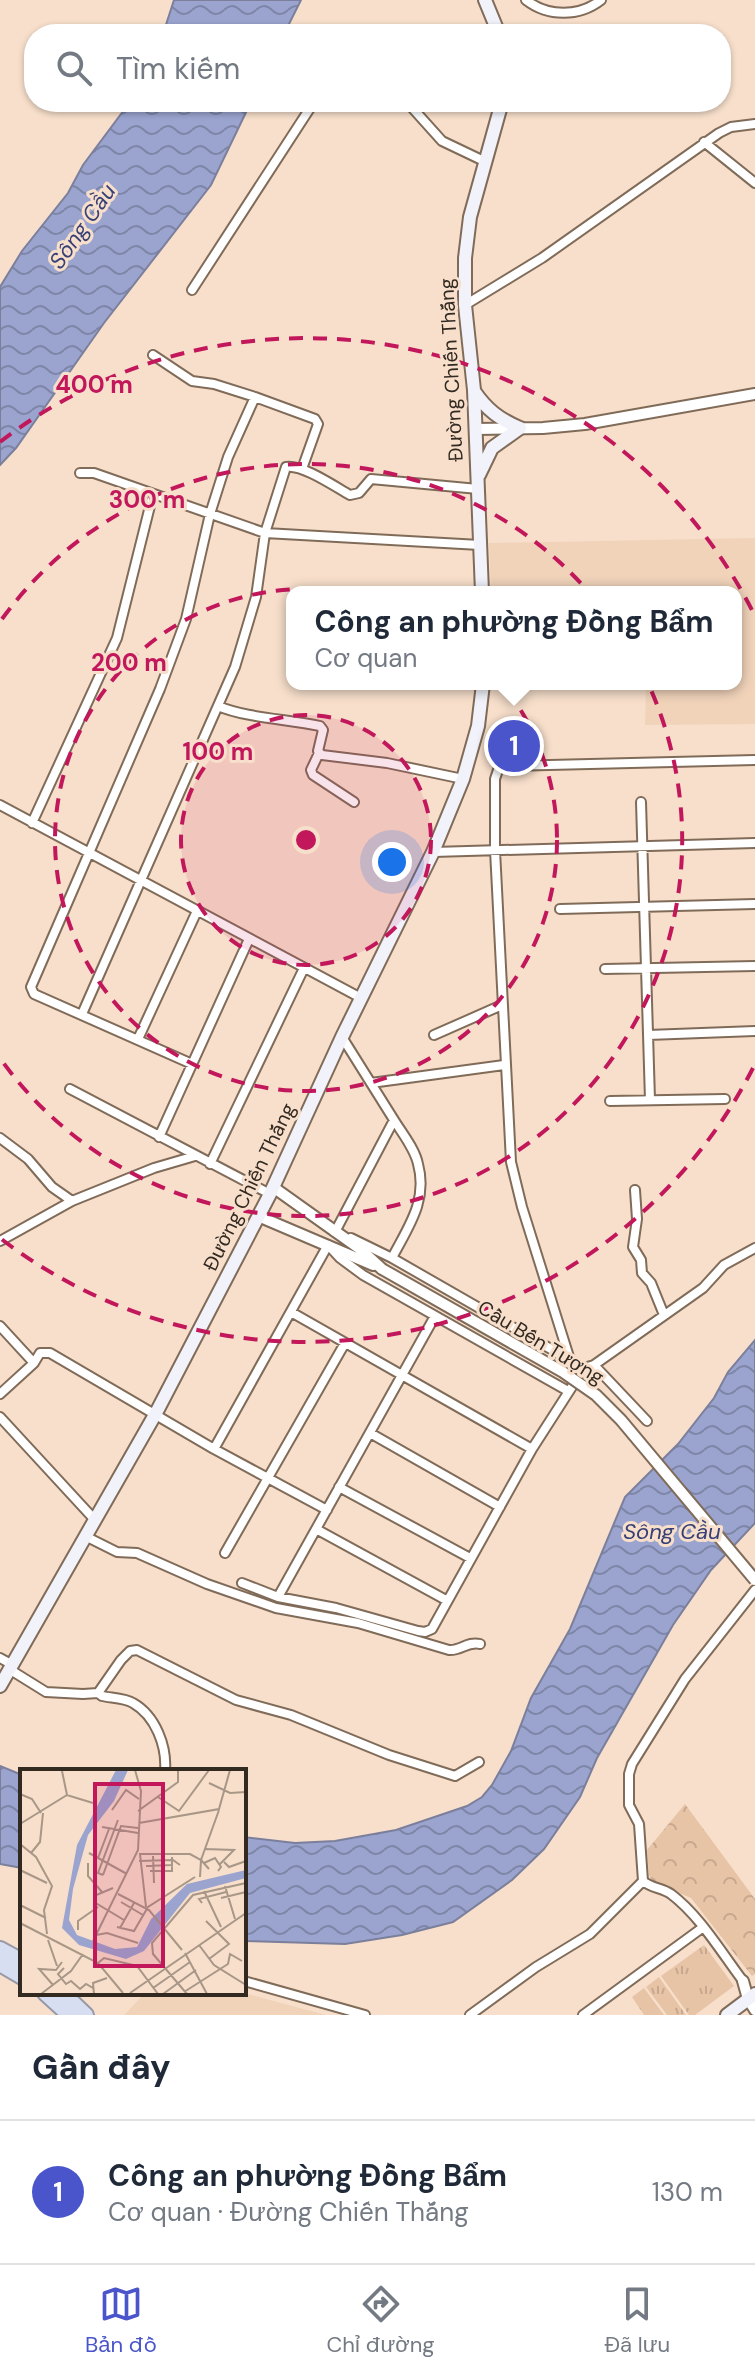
<!DOCTYPE html>
<html lang="vi">
<head>
<meta charset="utf-8">
<style>
	:root { --surface:#fff; --page:#f2f2f3; --text:#1f2937; --muted:#747a83; --line:#e0e1e3; --accent:#4a55cb }
	body { margin:0; font-family:"DM Sans",sans-serif; background:var(--page); color:var(--text) }
	.you { position:absolute; left:392px; top:862px; width:28px; height:28px; margin:-20px; border:6px solid #fff; border-radius:50%; background:#1a73e8; box-shadow:0 0 0 12px #1a73e833 }
	.badge { display:grid; place-items:center; width:52px; height:52px; border-radius:50%; background:var(--accent); color:#fff; font-size:26px; font-weight:700 }
	.pin { position:absolute; translate:-50% -50%; border:4px solid #fff; box-shadow:0 2px 8px #0006 }
	.popup { position:absolute; left:286px; top:586px; width:456px; height:104px; box-sizing:border-box; display:grid; place-content:center; border-radius:16px; background:var(--surface); filter:drop-shadow(0 2px 6px #0005); font-size:26px; white-space:nowrap; color:var(--muted) }
	.popup b { font-size:30px; color:var(--text) }
	.popup::after { content:''; position:absolute; left:50%; top:100%; margin-left:-16px; border:16px solid transparent; border-top-color:var(--surface) }
	.list { margin:0; padding:0; list-style:none }
	h2 { display:flex; justify-content:space-between; align-items:center; height:104px; margin:0; padding:0 32px; font-size:34px }
	h2 small { font-size:26px; font-weight:400; color:var(--muted) }
	.list li { display:grid; grid-template-columns:52px 1fr auto; gap:24px; align-items:center; box-sizing:border-box; height:144px; padding:0 32px; border-top:2px solid var(--line) }
	.list b { display:block; font-size:30px; white-space:nowrap }
	.list p { margin:0; font-size:26px; white-space:nowrap; color:var(--muted) }
	.list em { font-size:26px; font-style:normal; color:var(--muted) }
	.icon { flex:none; width:44px; height:44px; fill:none; stroke:currentColor; stroke-width:2; stroke-linecap:round; stroke-linejoin:round }
	.map { position:relative; flex:none; width:755px; height:2015px; overflow:hidden }
	.search { position:absolute; background:var(--surface); box-shadow:0 2px 6px #0004; left:24px; right:24px; top:24px; height:88px; display:flex; align-items:center; gap:20px; box-sizing:border-box; padding:0 28px; border-radius:32px; color:var(--muted); font-size:30px }
	.sheet { height:248px; background:var(--surface) }
	nav { display:flex; justify-content:space-around; align-items:center; box-sizing:border-box; height:112px; border-top:2px solid var(--line); background:var(--surface); font-size:22px; color:var(--muted) }
	nav a { display:grid; justify-items:center; gap:4px }
	nav .on { color:var(--accent) }
	.map>svg:first-child { display:block }
</style>
</head>
<body>
<div class="map">
<svg width="755" height="2015" viewBox="0 0 755 2015">
	<defs>
		<pattern id="grass-tufts" width="24" height="20" patternUnits="userSpaceOnUse" patternTransform="scale(2)"><rect width="24" height="20" fill="#e8c4a6"/><path d="M3 7l-1-3M5 7V3M7 7l1-3M15 17l-1-3M17 17v-4M19 17l1-3" fill="none" stroke="#c7a88f"/></pattern>
		<pattern id="park-crowns" width="20" height="18" patternUnits="userSpaceOnUse" patternTransform="scale(2)"><rect width="20" height="18" fill="#e8c4a6"/><path d="M2 6a3 3 0 1 1 6 0M12 15a3 3 0 1 1 6 0" fill="none" stroke="#c7a88f"/></pattern>
		<pattern id="water-waves" width="16" height="10" patternUnits="userSpaceOnUse" patternTransform="scale(2)"><rect width="16" height="10" fill="#9aa4cf"/><path d="M0 5q4-4 8 0t8 0" fill="none" stroke="#7e86a8"/></pattern>
	</defs>
	<rect width="100%" height="100%" fill="#f7dfcb"/>
	<!-- built -->
	<path fill="#f1d3ba" d="M755,538V724L645,725L646,684H736V592H491L489,543Z
		M145,1993H244L326,2015H124Z"/>
	<!-- grass -->
	<path fill="url(#grass-tufts)" d="M704,1945L734,1986L695,2015H689L661,1976Z
		M659,1977L686,2015H667L646,1987Z
		M644,1988L664,2015H644L632,1997Z"/>
	<!-- park -->
	<path fill="url(#park-crowns)" d="M685,1804L755,1899V1974L752,1976L691,1898L653,1882L649,1875L647,1850Z"/>
	<!-- water -->
	<path fill="url(#water-waves)" stroke="#7b7f9b" stroke-width="2" d="M174,0H301L284,34H163Z
		M130,102H251L211,185L104,323L16,448L0,465V287L22,251L68,193L83,165Z
		M755,1340V1523L711,1570L673,1625L597,1758L580,1797L544,1849L512,1880L453,1922L402,1935L345,1944L244,1941V1837L295,1843L335,1841L396,1830L467,1806L482,1797L492,1785L511,1751L531,1698L570,1629L625,1497L678,1444L714,1398L728,1372Z
		M0,1766L22,1775V1868L0,1864Z"/>
	<g fill="none" stroke-linecap="round" stroke-linejoin="round">
		<defs>
			<path id="minor" d="M526,0C548,17 579,17 601,0
				M407,102L442,141L486,162
				M704,142L755,183
				M192,290L314,102
				M465,305L542,258L719,133L731,127L755,124
				M153,355L192,381L214,384L255,397L315,419L318,424L302,469
				M80,473H94L265,533L480,545
				M218,706C246,718 288,719 320,726L323,730L318,751L322,755L387,763L463,779
				M319,753L311,770L313,775L354,802
				M641,802L650,1100
				M0,805L361,998
				M32,823L117,638L153,494
				M433,852L755,843
				M560,909L755,904
				M605,969L755,966
				M82,1014L235,667L256,597L265,533L286,467C302,464 334,486 350,495L359,493L371,479L478,489
				M434,1035L502,1005
				M648,1035L755,1031
				M138,1039L197,911
				M192,1064L34,994L31,987L160,689L186,619L210,514L228,457L255,397
				M371,1083L504,1065
				M70,1089L270,1194
				M610,1101L725,1099
				M159,1137L249,939
				M0,1138L28,1159L52,1187L72,1201
				M210,1164L304,968
				M635,1190L637,1219L633,1247L641,1260L642,1273L651,1283L664,1315
				M338,1233L335,1232L394,1120L342,1037
				M351,1238L392,1258L584,1368
				M0,1241L72,1201L154,1168L195,1156
				M392,1258C408,1227 428,1201 418,1164C415,1149 402,1133 394,1120
				M291,1312L532,1449
				M0,1326L34,1363L40,1353H50L214,1449L327,1510
				M570,1360L522,1207L511,1162L495,850V779L498,770L505,766L755,760
				M594,1365L647,1421
				M0,1394L34,1363
				M0,1417L94,1519
				M370,1433L500,1507
				M214,1449L328,1245L340,1258L363,1275L568,1391
				M339,1487L470,1558
				M316,1529L446,1600
				M85,1536L117,1552L137,1553L207,1584L276,1608L358,1623L449,1650C461,1651 467,1641 480,1644
				M225,1553L345,1343
				M242,1583L278,1597L336,1608L418,1631L425,1632L432,1629L532,1449L584,1368L594,1365L703,1288L724,1265L755,1248
				M278,1597L435,1316
				M0,1658L11,1664
				M9,1669L46,1692L83,1694L98,1693L121,1660L130,1651L137,1650L236,1700L291,1715L389,1755L455,1776L479,1762
				M98,1693L102,1696C111,1698 125,1698 133,1703C156,1716 167,1747 165,1771
				M244,1981L365,2015
				M743,1981C721,1952 700,1916 671,1894C662,1888 651,1888 643,1881L639,1824L629,1805V1774L632,1764L685,1679L755,1590
				M470,2015L536,1967L590,1934L643,1881
				M583,2015L702,1928"/>
			<path id="tertiary" d="M476,429L543,428L585,424L755,394
				M273,1187L360,1249L382,1269
				M258,1216L373,1265
				M743,1981L748,1999L755,2010"/>
			<path id="secondary" d="M485,0L499,34
				M474,391C487,410 499,419 520,428
				M479,475L492,448L520,428
				M482,592L474,390L465,305V258L470,217L502,102
				M0,1686L156,1413L270,1194L342,1037L433,852L463,779L478,726L483,684
				M727,2015L755,1994"/>
			<path id="trunk" d="M0,1949L22,1961
				M0,1964L22,1977
				M45,1993L69,2015
				M63,1993L86,2015"/>
		</defs>
		<!-- minor casing -->
		<use href="#minor" stroke="#806b59" stroke-width="12"/>
		<!-- tertiary casing -->
		<use href="#tertiary" stroke="#806b59" stroke-width="14"/>
		<!-- secondary casing -->
		<use href="#secondary" stroke="#806b59" stroke-width="16"/>
		<!-- trunk casing -->
		<use href="#trunk" stroke="#9899a6" stroke-width="18"/>
		<!-- minor -->
		<use href="#minor" stroke="#fff" stroke-width="8"/>
		<!-- tertiary -->
		<use href="#tertiary" stroke="#fff" stroke-width="10"/>
		<!-- secondary -->
		<use href="#secondary" stroke="#f1f2fa" stroke-width="12"/>
		<!-- trunk -->
		<use href="#trunk" stroke="#d8def2" stroke-width="14"/>
		<defs>
			<path id="tertiary-bridge" d="M382,1269L563,1372L596,1395L621,1420L755,1580"/>
		</defs>
		<!-- tertiary-bridge casing -->
		<use href="#tertiary-bridge" stroke="#806b59" stroke-width="14" stroke-linecap="butt"/>
		<!-- tertiary-bridge -->
		<use href="#tertiary-bridge" stroke="#fff" stroke-width="10"/>
	</g>
	<!-- distance rings -->
	<circle cx="306" cy="840" r="125" fill="#c2185b" fill-opacity=".12"/>
	<g fill="none" stroke="#c2185b" stroke-width="4" stroke-dasharray="14 10">
		<circle cx="306" cy="840" r="125"/>
		<circle cx="306" cy="840" r="251"/>
		<path d="M2 619A376 376 0 1 1 2 1061"/>
		<path d="M753 1068A502 502 0 0 1 0 1238M0 442A502 502 0 0 1 753 612"/>
	</g>
	<g text-anchor="middle" stroke-width="6" stroke-linejoin="round" paint-order="stroke">
		<!-- street labels -->
		<g font-size="20" fill="#322921" stroke="#f7dfcb">
			<text transform="translate(451 370) rotate(-93)" y="7">Đường Chiến Thắng</text>
			<text transform="translate(249 1187) rotate(-64)" y="7">Đường Chiến Thắng</text>
			<text transform="translate(541 1342) rotate(31)" y="7">Cầu Bến Tượng</text>
		</g>
		<!-- water labels -->
		<g font-size="22" font-style="italic" fill="#364076" stroke="#f7dfcb">
			<text transform="translate(82 226) rotate(-55)" y="8">Sông Cầu</text>
			<text x="672" y="1539">Sông Cầu</text>
		</g>
	</g>
	<!-- overview -->
	<g transform="translate(20 1769)">
		<rect width="226" height="226" fill="#f7dfcb"/>
		<path d="M96,1H108L94,32L68,66L53,120L49,151L57,166L95,180L117,178L131,150L167,115L226,101V109L170,124L124,182L106,190L59,176L42,159L57,76Z" fill="#9aa4cf"/>
		<path fill="none" stroke="#a89687" stroke-width="2" d="M42,2L47,26M189,14L210,24L226,23M0,25L12,30L21,44M138,28L159,42L189,1M92,41L106,21L119,30M118,42L158,13V1M119,54L199,40L210,1M0,55L47,26L73,34M82,58L118,64M0,75L16,88L32,117L24,141L27,165M184,80L214,81L200,95M11,84L20,73L23,44M69,84L107,105M133,87L134,114M78,89L89,60M119,92L153,91L160,96M204,93L209,98L226,92M68,94V107L82,123M184,94L195,89L201,98L198,102M126,97L153,96M189,100L181,91L199,41M0,101L27,114M130,102H152V88M83,106L101,57L118,59M83,106L78,104L98,51M205,117L215,150M93,119L74,127V133L104,151M184,122L201,158M98,125L129,141L162,181M201,129L226,123M101,133L123,146M182,134L179,130L206,123M0,136L26,149M126,138L120,85H170L181,91L180,108M186,152L209,175L189,190M0,154L78,194L103,224M97,158L114,162L128,138L175,108M100,159L114,134M58,161V152L78,138M76,166L87,164L118,174M28,171L37,197M73,172L118,81L121,22L115,1M179,176L194,196L226,216M165,184L187,225M78,194L84,189L117,197L138,225M44,199L38,205L46,215L51,212L60,220L66,215L73,219M33,216L19,200L36,201L42,193M133,219L170,193M164,223L208,195L210,185L222,192M110,224L226,144M21,225L51,202L63,185M74,225L73,214L87,209M143,225L176,201M167,225L133,185L132,174L173,126L226,114"/>
		<path fill="#c2185b" fill-opacity="0.15" stroke="#c2185b" stroke-width="4" d="M75,15H143V197H75Z"/>
		<rect width="226" height="226" fill="none" stroke="#322921" stroke-width="4"/>
	</g>
	<circle cx="306" cy="840" r="12" fill="#c2185b" stroke="#f7dfcb" stroke-width="4"/>
	<g font-size="24" text-anchor="middle" font-weight="bold" fill="#c2185b" stroke="#f7dfcb" stroke-width="6" stroke-linejoin="round" paint-order="stroke">
		<text x="94" y="393">400 m</text>
		<text x="147" y="508">300 m</text>
		<text x="129" y="671">200 m</text>
		<text x="218" y="760">100 m</text>
	</g>
</svg>
<div class="you"></div>
<div class="pin badge" style="left:514px;top:746px">1</div>
<div class="popup"><b>Công an phường Đồng Bẩm</b>Cơ quan</div>
<div class="search"><svg class="icon" aria-label="search" viewBox="0 0 24 24"><circle cx="10" cy="10" r="6"/><path d="M15 15l6 6"/></svg>Tìm kiếm</div>
</div>
<section class="sheet">
<h2>Gần đây<small></small></h2>
<ul class="list">
<li><span class="badge">1</span><div><b>Công an phường Đồng Bẩm</b><p>Cơ quan · Đường Chiến Thắng</p></div><em>130 m</em></li>
</ul>
</section>
<nav>
<a class="on"><svg class="icon" aria-label="map" viewBox="0 0 24 24"><path d="M3 6l6-2 6 2 6-2v14l-6 2-6-2-6 2zM9 4v14M15 6v14"/></svg>Bản đồ</a>
<a><svg class="icon" aria-label="directions" viewBox="0 0 24 24"><path d="M12 3l9 9-9 9-9-9zM9 14v-3h6M13 9l2 2-2 2"/></svg>Chỉ đường</a>
<a><svg class="icon" aria-label="saved" viewBox="0 0 24 24"><path d="M7 4h10v16l-5-4-5 4z"/></svg>Đã lưu</a>
</nav>
</body>
</html>
